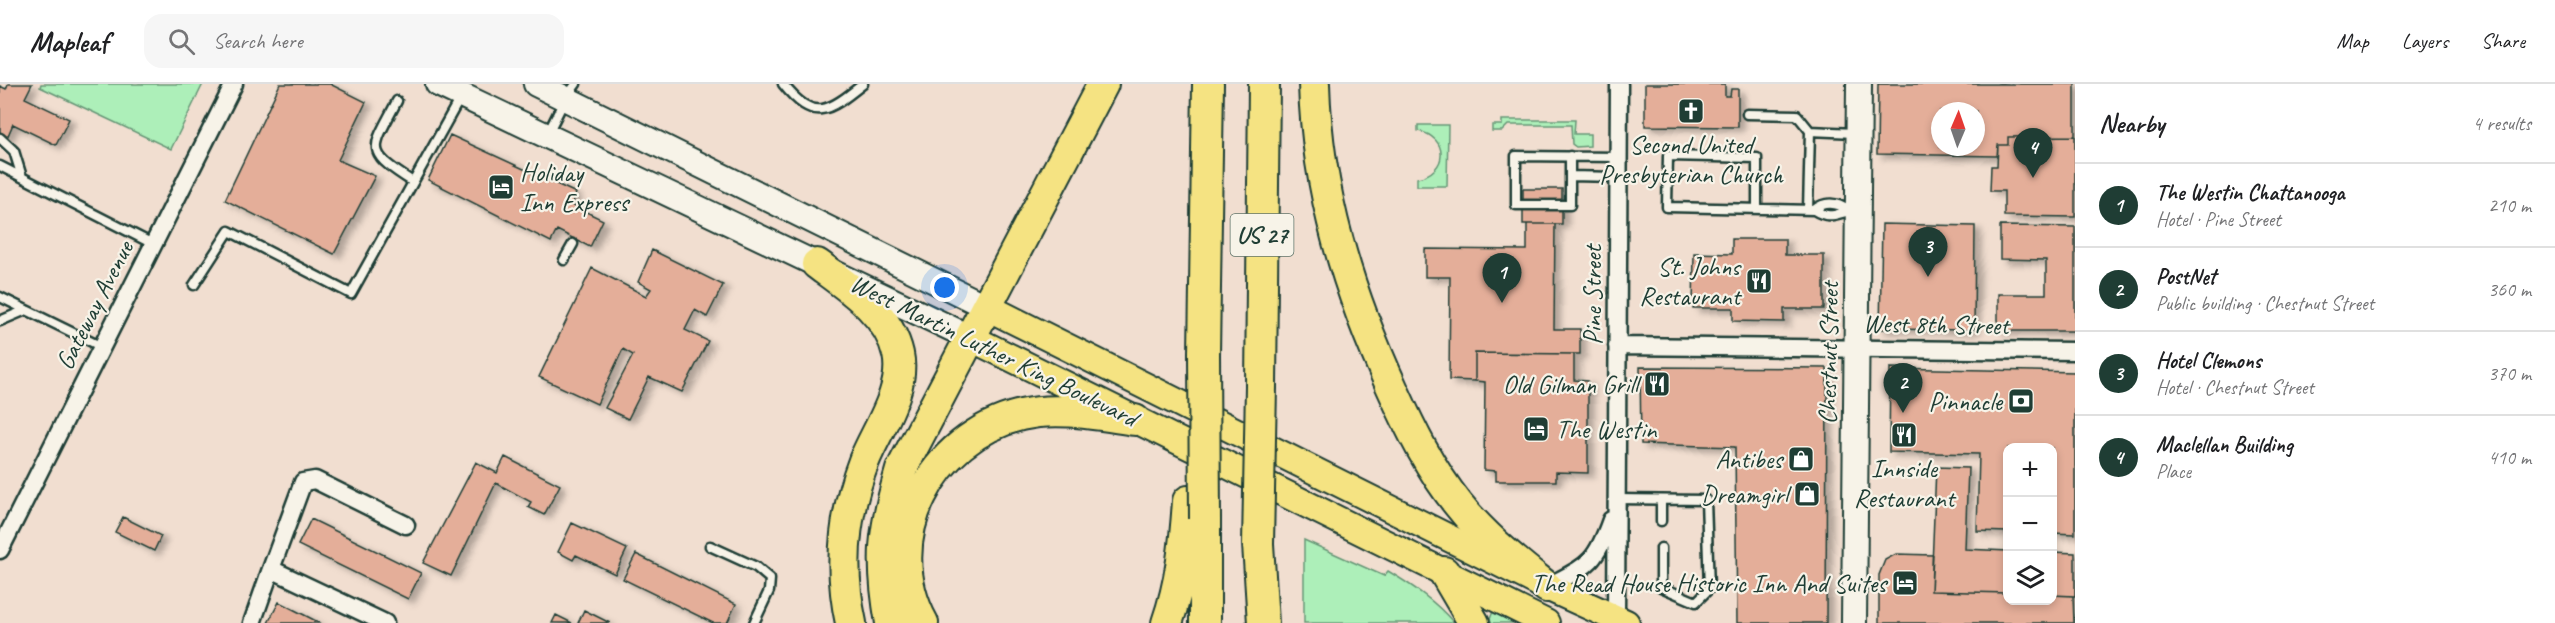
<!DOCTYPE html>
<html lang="en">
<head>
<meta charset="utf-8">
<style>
	:root { --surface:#fff; --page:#f6f6f6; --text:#202124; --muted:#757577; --line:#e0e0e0; --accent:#1f3d34 }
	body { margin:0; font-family:Caveat,sans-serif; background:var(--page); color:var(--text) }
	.controls { position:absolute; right:18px; bottom:18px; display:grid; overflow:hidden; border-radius:12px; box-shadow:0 3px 9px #0003 }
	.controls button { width:54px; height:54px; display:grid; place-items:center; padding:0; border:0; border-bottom:2px solid var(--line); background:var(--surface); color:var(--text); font:30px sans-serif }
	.compass { position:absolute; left:1931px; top:18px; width:54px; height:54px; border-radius:50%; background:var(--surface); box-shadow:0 3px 9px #0003; rotate:2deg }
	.you { position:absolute; left:945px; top:204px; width:21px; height:21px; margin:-15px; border:4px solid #fff; border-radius:50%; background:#1a73e8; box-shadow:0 0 0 9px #1a73e833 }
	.badge { display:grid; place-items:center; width:39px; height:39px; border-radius:50%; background:var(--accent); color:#fff; font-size:20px; font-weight:700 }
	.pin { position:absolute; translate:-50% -50px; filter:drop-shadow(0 2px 3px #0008) }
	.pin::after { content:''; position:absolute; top:32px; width:21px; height:18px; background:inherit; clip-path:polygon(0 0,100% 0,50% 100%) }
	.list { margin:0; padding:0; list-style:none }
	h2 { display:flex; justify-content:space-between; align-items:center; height:78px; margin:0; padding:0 24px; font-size:26px }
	h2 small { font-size:20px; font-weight:400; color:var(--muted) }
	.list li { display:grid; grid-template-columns:39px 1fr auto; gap:18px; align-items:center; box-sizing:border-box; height:84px; padding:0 24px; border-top:2px solid var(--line) }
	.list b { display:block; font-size:22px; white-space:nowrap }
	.list p { margin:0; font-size:20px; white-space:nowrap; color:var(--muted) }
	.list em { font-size:20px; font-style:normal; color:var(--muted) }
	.icon { flex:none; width:33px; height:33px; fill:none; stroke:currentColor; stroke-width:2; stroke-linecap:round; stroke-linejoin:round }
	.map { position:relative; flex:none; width:2075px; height:539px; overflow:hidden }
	header { display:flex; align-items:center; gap:36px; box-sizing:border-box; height:84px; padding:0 30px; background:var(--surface); border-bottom:2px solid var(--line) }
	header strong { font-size:28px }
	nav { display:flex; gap:33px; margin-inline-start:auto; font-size:21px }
	.search { width:420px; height:54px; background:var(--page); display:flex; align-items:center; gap:15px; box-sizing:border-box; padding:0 21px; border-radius:18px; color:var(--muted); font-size:22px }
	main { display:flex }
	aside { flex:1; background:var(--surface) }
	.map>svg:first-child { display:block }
</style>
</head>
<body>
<header>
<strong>Mapleaf</strong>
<div class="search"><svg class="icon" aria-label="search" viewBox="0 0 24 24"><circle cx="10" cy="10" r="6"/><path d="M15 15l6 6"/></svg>Search here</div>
<nav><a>Map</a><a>Layers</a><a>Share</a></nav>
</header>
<main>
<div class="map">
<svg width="2075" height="539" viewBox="0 0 2075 539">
	<defs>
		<filter id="shadow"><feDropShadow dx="6" dy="4" stdDeviation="3" flood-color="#0004"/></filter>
	</defs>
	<rect width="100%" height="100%" fill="#f1ded0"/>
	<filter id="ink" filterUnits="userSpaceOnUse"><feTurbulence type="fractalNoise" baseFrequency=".0167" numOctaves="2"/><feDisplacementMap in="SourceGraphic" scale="12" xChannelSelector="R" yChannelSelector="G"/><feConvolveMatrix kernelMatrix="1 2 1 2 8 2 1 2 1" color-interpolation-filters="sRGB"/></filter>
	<g filter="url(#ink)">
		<!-- green -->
		<path fill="#adefb9" stroke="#669676" stroke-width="1.5" d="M41,0H203L171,65L40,3Z
			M1502,36H1575L1574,50H1590V62L1576,63L1572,60L1571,41H1508L1502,47H1492V41H1502Z
			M1418,41H1448L1447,102H1417V94C1449,88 1449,53 1418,47Z
			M1304,456L1384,492L1388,487C1413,502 1435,517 1454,539H1304Z
			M1494,525L1520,539H1492L1490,535Z"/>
		<!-- building -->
		<path fill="#e4ae99" stroke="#1f3d34" stroke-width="1.5" fill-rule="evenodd" filter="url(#shadow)" d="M8,0H32L25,14L69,35L56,61L13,40L7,54L0,51V2L6,5Z
			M280,0H330L366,18L338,76L375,92L334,170L225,116Z
			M1645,0H1725V12H1730L1731,5H1738V43L1645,42Z
			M1878,0H2075V52L2008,53V61H1998L1997,72L1877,70ZM1940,27H1976V63H1940Z
			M450,51L576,109L572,121L603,136L590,163L557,146L551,158L428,96Z
			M2075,52V133L2004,132V107H1990L1991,82H1997L1998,61H2008V53Z
			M1523,105H1562V140H1523Z
			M1527,140H1555L1554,245H1580V270L1475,269V297L1449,296L1450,193H1425V165L1527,166Z
			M1882,140L1975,142L1974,246L1880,245Z
			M2000,142L2075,143V247H1998V210H2046V176L2000,175Z
			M1732,155H1785V171H1824V225H1784V238L1733,237V224H1693L1694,169L1732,170Z
			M652,166L723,201L707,233L695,226L685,246L708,257L682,308L649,293L628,335L605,324L633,271L623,265L597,320L539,293L592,184L646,212L651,205L638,198Z
			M1475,269L1574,270V296L1588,297V389L1556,388V397H1496V387L1484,386L1485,298L1475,297Z
			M1640,283L1827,284L1826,539H1737L1735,363L1641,360Z
			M1890,284L2075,288V450L2052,449V364H2008V448L1977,447L1979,370L1889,368Z
			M505,373L560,401L544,431L528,423L531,418L496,399L451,492L423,479L476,378L497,389Z
			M1936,383L1968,384L1965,465L2008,467V509L1931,507Z
			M123,433L161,452L154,467L115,448Z
			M311,435L421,489L408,515L298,461Z
			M572,439L627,465L615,490L576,471L573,476L558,468Z
			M2052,468L2075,469V512L2052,511Z
			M636,470L736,520L727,539H713L623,495Z
			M1896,470L1933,471L1931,507L2008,509V516H2052V511L2073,512L2074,539H1879V491L1885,476Z
			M279,518L320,539H268Z
			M584,526L610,539H578Z
			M556,531L572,539H552Z"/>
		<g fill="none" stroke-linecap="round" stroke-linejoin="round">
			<defs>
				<path id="lane" d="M783,0C814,39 828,28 863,0
					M397,17C372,66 363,66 413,98
					M1747,30L1797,31L1810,47
					M548,49L565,15L576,0
					M0,54L14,67L22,93
					M1570,72V121H1516V72L1619,73
					M0,82L153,160
					M1570,92L1618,93
					M1757,125V74L1668,72L1667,123L1814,126C1833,138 1839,126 1856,127
					M1808,126L1810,47L1855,49
					M1814,126C1825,117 1837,118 1849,127
					M564,176L573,160
					M194,201L229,147L351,210L460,14
					M0,213L102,263
					M0,237L26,226
					M1615,415L1706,416L1709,505L1696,518L1661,503V464
					M1661,437V416
					M710,462L756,483L770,495L769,507L754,539"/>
				<path id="street" d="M1617,262L2075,267
					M0,466L234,0
					M271,485L303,398L315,396L406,441
					M1547,503C1588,481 1595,481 1611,436
					M1616,534L1619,0
					M252,539L271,485L385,539"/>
				<path id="secondary" d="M438,0L969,253
					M536,0L985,222
					M1854,539L1859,0"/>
				<path id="primary" d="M985,222L1547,503L1626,539
					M969,253L1546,539"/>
				<path id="highway" d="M1314,0C1317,108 1348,208 1393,306C1411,346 1430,385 1458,420C1483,452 1515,477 1547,503
					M817,180C848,203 889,229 898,270C906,306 877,345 864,377C844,429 839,485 851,539
					M1204,270L1208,0
					M1261,302L1264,0
					M1258,460L1263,539
					M1444,488L1474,539
					M891,539C880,476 883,447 901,386L1103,0
					M923,539C877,455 931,353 1021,331C1058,322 1099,331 1135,336
					M1167,539C1181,499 1185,460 1188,417
					M1205,539V435"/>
			</defs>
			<!-- lane casing -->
			<use href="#lane" stroke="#1f3d34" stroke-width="13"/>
			<!-- street casing -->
			<use href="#street" stroke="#1f3d34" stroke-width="21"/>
			<!-- secondary casing -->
			<use href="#secondary" stroke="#1f3d34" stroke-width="28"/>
			<!-- primary casing -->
			<use href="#primary" stroke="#1f3d34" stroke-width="30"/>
			<!-- highway casing -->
			<use href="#highway" stroke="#1f3d34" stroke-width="34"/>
			<!-- lane -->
			<use href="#lane" stroke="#f7f3e8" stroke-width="8"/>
			<!-- street -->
			<use href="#street" stroke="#f7f3e8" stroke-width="16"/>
			<!-- secondary -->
			<use href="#secondary" stroke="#f7f3e8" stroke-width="24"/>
			<!-- primary -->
			<use href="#primary" stroke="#f5e382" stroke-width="26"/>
			<!-- highway -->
			<use href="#highway" stroke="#f5e382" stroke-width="30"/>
			<defs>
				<path id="highway-bridge" d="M1204,270L1205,435
					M1258,460L1261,302"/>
			</defs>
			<!-- highway-bridge casing -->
			<use href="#highway-bridge" stroke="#1f3d34" stroke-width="34" stroke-linecap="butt"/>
			<!-- highway-bridge -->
			<use href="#highway-bridge" stroke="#f5e382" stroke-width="30"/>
		</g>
	</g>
	<!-- icons -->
	<defs>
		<symbol id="church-square" viewBox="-11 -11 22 22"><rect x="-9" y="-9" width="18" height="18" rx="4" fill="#1f3d34" stroke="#f7f3e8"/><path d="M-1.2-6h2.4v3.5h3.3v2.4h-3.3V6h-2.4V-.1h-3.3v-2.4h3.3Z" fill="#fff"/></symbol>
		<symbol id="hotel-square" viewBox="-11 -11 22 22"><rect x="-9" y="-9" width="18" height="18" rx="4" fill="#1f3d34" stroke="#f7f3e8"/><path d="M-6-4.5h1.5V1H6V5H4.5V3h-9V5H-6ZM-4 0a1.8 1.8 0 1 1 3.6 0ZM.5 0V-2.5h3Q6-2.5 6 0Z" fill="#fff"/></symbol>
		<symbol id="restaurant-square" viewBox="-11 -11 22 22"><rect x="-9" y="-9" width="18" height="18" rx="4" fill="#1f3d34" stroke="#f7f3e8"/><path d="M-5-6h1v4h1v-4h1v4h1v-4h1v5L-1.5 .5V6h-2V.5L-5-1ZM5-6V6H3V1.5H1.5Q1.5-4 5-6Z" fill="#fff"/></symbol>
		<symbol id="bank-square" viewBox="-11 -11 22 22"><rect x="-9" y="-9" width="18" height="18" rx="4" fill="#1f3d34" stroke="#f7f3e8"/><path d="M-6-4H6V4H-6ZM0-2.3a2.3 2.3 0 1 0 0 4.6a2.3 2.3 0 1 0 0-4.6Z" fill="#fff"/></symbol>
		<symbol id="shop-square" viewBox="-11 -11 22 22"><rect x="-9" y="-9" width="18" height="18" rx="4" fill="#1f3d34" stroke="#f7f3e8"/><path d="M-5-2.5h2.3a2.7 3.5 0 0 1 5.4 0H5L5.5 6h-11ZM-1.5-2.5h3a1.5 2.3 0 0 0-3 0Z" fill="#fff"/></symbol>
	</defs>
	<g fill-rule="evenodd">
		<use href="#church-square" x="1676" y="12" width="30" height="30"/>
		<use href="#hotel-square" x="486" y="88" width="30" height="30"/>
		<use href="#restaurant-square" x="1744" y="182" width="30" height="30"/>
		<use href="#restaurant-square" x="1642" y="285" width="30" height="30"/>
		<use href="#bank-square" x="2006" y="302" width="30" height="30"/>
		<use href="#hotel-square" x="1521" y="330" width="30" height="30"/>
		<use href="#restaurant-square" x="1889" y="336" width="30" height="30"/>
		<use href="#shop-square" x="1786" y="360" width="30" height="30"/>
		<use href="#shop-square" x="1792" y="395" width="30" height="30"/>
		<use href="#hotel-square" x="1890" y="484" width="30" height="30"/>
	</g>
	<g text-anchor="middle" stroke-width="4.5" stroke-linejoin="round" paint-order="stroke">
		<!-- shield labels -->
		<rect fill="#f7f3e8" stroke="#60746a" stroke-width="1.5" x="1230.5" y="130" width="63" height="42" rx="4.5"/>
		<g font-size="24" font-weight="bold" fill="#1f3d34">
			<text x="1262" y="159">US 27</text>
		</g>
		<!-- poi labels -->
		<g font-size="26" fill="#1f3d34" stroke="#f7f3e8" text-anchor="end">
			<text x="1691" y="69" text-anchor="middle">Second United<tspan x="1691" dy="30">Presbyterian Church</tspan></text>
			<text x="520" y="97" text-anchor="start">Holiday<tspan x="520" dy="30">Inn Express</tspan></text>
			<text x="1740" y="191">St. Johns<tspan x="1740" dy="30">Restaurant</tspan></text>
			<text x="1638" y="309">Old Gilman Grill</text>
			<text x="2002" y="326">Pinnacle</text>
			<text x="1556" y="354" text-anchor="start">The Westin</text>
			<text x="1782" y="384">Antibes</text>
			<text x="1904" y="393" text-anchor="middle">Innside<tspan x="1904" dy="30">Restaurant</tspan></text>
			<text x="1788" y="419">Dreamgirl</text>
			<text x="1886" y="508">The Read House Historic Inn And Suites</text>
		</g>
		<!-- street labels -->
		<g font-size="26" fill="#1f3d34" stroke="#f7f3e8">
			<text transform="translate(1592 211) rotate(-90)" y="9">Pine Street</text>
			<text transform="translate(94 221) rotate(-63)" y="9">Gateway Avenue</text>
			<text transform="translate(1936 240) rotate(1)" y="9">West 8th Street</text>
			<text transform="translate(994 266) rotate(26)" y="9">West Martin Luther King Boulevard</text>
			<text transform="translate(1828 269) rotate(-89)" y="9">Chestnut Street</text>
		</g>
	</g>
</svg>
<div class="controls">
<button>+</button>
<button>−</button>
<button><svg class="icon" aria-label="layers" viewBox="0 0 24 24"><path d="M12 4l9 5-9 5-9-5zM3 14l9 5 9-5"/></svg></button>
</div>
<svg class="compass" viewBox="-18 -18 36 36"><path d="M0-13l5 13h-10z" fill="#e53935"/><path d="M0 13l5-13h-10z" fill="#757577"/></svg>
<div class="you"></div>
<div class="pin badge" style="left:1502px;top:219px">1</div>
<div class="pin badge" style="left:1903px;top:329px">2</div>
<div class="pin badge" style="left:1928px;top:193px">3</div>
<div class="pin badge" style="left:2033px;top:94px">4</div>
</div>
<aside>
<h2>Nearby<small>4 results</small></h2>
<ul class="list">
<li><span class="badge">1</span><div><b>The Westin Chattanooga</b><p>Hotel · Pine Street</p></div><em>210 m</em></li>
<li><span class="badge">2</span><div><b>PostNet</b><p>Public building · Chestnut Street</p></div><em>360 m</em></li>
<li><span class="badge">3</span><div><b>Hotel Clemons</b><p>Hotel · Chestnut Street</p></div><em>370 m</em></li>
<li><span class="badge">4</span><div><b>Maclellan Building</b><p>Place</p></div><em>410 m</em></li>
</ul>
</aside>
</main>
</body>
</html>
